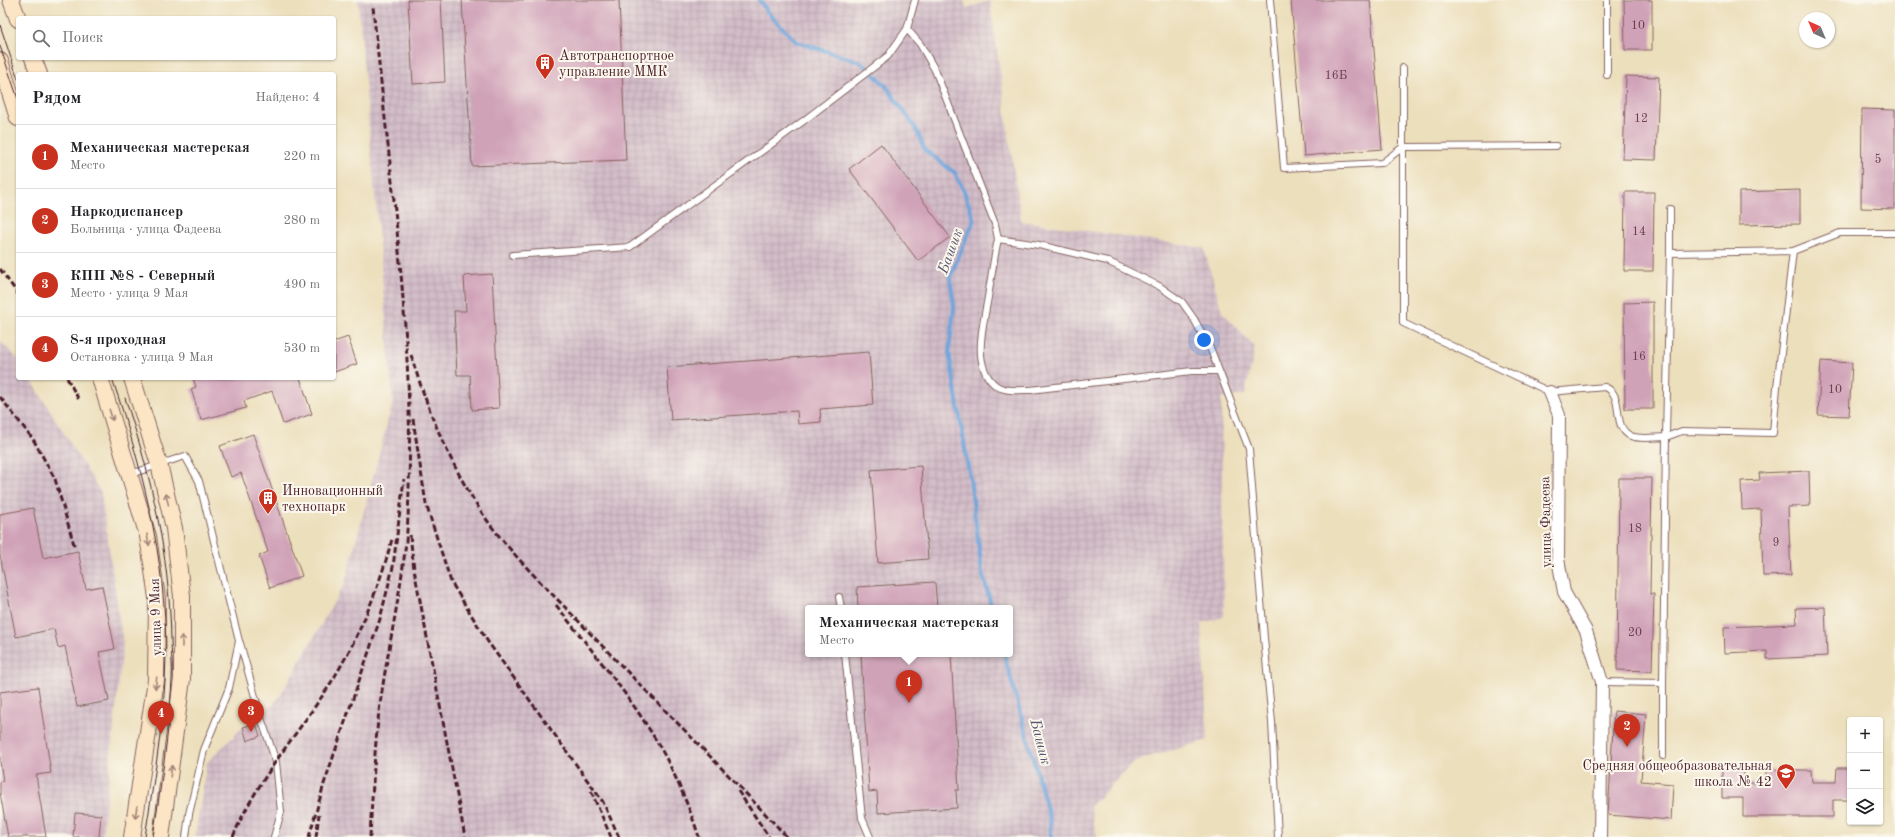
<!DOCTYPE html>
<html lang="ru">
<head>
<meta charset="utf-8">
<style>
	:root { --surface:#fff; --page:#f6f6f6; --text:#202124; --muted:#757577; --line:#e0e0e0; --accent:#c8321e }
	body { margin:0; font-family:"Old Standard TT",serif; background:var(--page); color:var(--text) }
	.controls { position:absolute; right:12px; bottom:12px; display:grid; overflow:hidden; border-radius:4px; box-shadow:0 1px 3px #0004 }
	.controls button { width:36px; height:36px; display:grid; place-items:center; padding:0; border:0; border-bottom:1px solid var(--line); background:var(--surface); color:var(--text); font:20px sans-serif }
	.compass { position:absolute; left:1799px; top:12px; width:36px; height:36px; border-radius:50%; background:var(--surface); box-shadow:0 1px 3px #0004; rotate:316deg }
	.you { position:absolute; left:1204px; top:340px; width:14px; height:14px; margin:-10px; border:3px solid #fff; border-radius:50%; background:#1a73e8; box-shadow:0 0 0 6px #1a73e833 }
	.badge { display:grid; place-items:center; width:26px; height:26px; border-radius:50%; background:var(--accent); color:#fff; font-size:13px; font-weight:700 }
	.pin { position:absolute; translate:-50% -33px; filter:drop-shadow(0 1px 2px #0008) }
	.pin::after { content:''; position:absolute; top:21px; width:14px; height:12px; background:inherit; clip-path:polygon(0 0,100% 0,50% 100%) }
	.popup { position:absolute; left:805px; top:605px; width:208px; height:52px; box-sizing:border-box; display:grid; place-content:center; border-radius:4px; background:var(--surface); filter:drop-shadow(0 1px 3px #0005); font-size:13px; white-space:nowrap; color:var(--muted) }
	.popup b { font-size:15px; color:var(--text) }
	.popup::after { content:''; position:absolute; left:50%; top:100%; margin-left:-8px; border:8px solid transparent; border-top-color:var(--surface) }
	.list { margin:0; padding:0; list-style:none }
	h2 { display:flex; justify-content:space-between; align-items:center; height:52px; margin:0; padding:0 16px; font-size:17px }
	h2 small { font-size:13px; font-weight:400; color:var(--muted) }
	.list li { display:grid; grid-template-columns:26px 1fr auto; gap:12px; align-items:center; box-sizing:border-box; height:64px; padding:0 16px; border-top:1px solid var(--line) }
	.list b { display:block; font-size:15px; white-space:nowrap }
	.list p { margin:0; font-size:13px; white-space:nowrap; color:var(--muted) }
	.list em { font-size:13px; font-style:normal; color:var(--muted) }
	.icon { flex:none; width:22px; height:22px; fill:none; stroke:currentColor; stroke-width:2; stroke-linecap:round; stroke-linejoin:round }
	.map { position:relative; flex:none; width:1895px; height:837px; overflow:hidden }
	.search { position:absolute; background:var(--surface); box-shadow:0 1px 3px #0004; left:16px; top:16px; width:320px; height:44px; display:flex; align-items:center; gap:10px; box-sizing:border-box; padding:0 14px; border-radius:4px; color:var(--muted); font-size:15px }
	.panel { position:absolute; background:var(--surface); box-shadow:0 1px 3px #0004; left:16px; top:72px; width:320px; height:308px; border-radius:4px }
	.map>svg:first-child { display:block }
</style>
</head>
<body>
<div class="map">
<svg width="1895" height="837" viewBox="0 0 1895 837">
	<defs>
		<pattern id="industrial-grid" width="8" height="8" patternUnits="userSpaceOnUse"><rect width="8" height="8" fill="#d2bdc8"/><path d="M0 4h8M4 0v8" fill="none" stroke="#b6a2ac"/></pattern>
	</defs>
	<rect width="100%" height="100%" fill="#fbf7ec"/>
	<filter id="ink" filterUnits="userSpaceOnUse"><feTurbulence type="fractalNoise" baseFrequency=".025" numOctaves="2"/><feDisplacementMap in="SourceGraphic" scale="8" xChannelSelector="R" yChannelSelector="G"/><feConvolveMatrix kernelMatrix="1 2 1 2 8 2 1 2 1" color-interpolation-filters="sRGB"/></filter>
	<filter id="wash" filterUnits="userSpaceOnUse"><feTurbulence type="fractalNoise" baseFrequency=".012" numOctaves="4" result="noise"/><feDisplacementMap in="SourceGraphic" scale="16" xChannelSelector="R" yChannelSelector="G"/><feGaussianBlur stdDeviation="0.9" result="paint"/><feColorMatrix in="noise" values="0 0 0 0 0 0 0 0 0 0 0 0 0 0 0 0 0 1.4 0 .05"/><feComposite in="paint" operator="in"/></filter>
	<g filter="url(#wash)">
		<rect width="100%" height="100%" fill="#ecdfbc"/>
		<!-- industrial -->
		<path fill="url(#industrial-grid)" fill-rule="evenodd" d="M358,0H964L966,8L990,1L1021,221L1204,248L1222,312L1255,347L1245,395L1221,398L1224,617L1201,623L1208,740L1151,756L1133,763L1090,807L1097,837H195L207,762L243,727L256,723L280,696L345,583L393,401ZM808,608H1010V654H808Z
			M0,341L18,359V378H30L101,493L123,644L102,837H0Z"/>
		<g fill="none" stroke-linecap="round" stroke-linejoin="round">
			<!-- stream -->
			<path stroke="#6da5db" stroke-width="4" d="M759,0L771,16L797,42L861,62L886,86L916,129L925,150L955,173L964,191L974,220L950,277L954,307L949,352L971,485L982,572L992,608
				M1004,654L1050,820L1051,837"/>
		</g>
		<g id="blocks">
			<!-- building -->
			<path fill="#d0a2b8" d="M408,0H441L445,82L413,84Z
				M462,0H619L626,160L472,166Z
				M1291,0H1370L1382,149L1304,156Z
				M1624,0H1652V50H1625Z
				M1626,76L1659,77L1656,160L1623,159Z
				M1862,109L1895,110V209L1861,208Z
				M881,144L950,237L918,261L849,169Z
				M1800,190V224L1739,225V192Z
				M1625,192H1654L1653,271H1624Z
				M492,274L499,408L472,410L470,375H457L454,311H466L464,276Z
				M1653,302V409H1625L1624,303Z
				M348,337L357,364L334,372V342Z
				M869,352L873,405L820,409L821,422L798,424L797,411L671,420L667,367Z
				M1821,361L1852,363L1849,416L1818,415Z
				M193,378H300L312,414L283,424L272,391L244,401L246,408L201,420L191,389L196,387Z
				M253,434L302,576L270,588L259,556L268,552L241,473L231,477L220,446Z
				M921,466L928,559L878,563L871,470Z
				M1809,471L1810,506L1788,507L1791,575L1763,576L1761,509L1742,510L1741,481L1760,480L1759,473Z
				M1619,478H1652L1650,594H1654L1652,671L1617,670Z
				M33,508L43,558L78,551L86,589L102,586L115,649L99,652L109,701L77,707L65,646L58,648L54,629L16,637L0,555V514Z
				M935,582L937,608H858L857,587Z
				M1825,607L1827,656L1767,659V651L1725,653L1724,627L1797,624L1796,608Z
				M861,654H951L959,790H956L957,808L878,813L877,791L869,792Z
				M38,687L51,773L36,775L46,837H8L0,793V782L3,781L0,762V692Z
				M1614,711L1646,714L1641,781L1673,784L1671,820L1608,815Z
				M256,723L260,736L247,741L243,727Z
				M1837,768H1850V800H1833V817H1743V798H1722V769H1744V783H1766V770H1811L1812,782H1836Z
				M75,813L101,815L99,837H73Z"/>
		</g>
	</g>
	<g filter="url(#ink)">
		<use href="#blocks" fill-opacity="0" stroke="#83625e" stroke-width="1"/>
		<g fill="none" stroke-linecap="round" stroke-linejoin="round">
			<defs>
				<path id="lane" d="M1270,0L1284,168L1382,163L1403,147L1556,146
					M907,29L920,44L935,70L995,224L998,239C994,258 991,278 988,297C984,323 971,363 994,384C1003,392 1019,390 1030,390L1192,371H1218
					M1403,68V323L1550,392L1605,387C1626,395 1610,427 1631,436C1641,440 1655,437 1666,437L1663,683L1602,682
					M1607,75V0
					M1670,209V253L1793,251
					M998,239L1039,245L1107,261L1159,286L1182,302L1194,319L1211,350L1249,449L1264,638L1272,722L1278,837
					M1670,253L1666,437L1682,431L1773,433L1777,387L1793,251L1840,233H1895
					M513,255L630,247L806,119L888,56L907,29L915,0
					M131,474L185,456L199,481L239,641L229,688L204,750L189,814L186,837
					M839,597L841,608
					M240,643L261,718L276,762L281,812L274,837
					M845,654L862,818L870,837
					M1663,683V756"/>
				<path id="street" d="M1550,392L1559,415L1558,559L1564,592L1586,631L1602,682L1600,837"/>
				<path id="secondary" d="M11,0L18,19
					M33,58L39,74
					M0,61L18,118
					M100,378L148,536L157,598L156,680L132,837
					M132,378L159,464L174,528L182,596V679L161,837"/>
			</defs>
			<!-- lane casing -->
			<use href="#lane" stroke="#83625e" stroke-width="8"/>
			<!-- street casing -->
			<use href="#street" stroke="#83625e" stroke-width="14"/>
			<!-- secondary casing -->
			<use href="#secondary" stroke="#83625e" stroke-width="18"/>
			<!-- lane -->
			<use href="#lane" stroke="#fff" stroke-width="6"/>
			<!-- street -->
			<use href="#street" stroke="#fff" stroke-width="12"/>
			<!-- secondary -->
			<use href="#secondary" stroke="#fce5c4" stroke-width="16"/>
			<!-- tram -->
			<path stroke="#4a1f2b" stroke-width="1" d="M0,25L18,79
				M0,46L18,99
				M112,378C145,475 171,578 165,681C162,733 153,785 145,837
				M125,398C152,478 169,553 171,638C171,652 173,666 172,680C169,733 161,785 153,837"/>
			<!-- rail -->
			<path stroke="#4a1f2b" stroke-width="3" stroke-dasharray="6 3" stroke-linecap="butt" d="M0,269L18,294
				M411,355C429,415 453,472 489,523C518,562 555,596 588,631C654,700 722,767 787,837
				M67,378L79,400
				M0,397L33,439L55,479L75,548
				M413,419L426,504L451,582L488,642L603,802L619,837
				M410,535L414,569L465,837
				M556,605C597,658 644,711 673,772C683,793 692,815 699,837
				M591,791L611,837
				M738,791L769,837
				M233,837C255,783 295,737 327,689C357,642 378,592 392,539
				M309,837L324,784L380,619L393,567L404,479
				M316,837L319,815
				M370,837C372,798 374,759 378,720C386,652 404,585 408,517C416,346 390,176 373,7"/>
		</g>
		<!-- one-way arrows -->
		<defs><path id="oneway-shaft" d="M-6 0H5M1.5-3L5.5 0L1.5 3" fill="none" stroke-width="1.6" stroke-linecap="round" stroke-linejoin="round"/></defs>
		<g stroke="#a38278">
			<use href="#oneway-shaft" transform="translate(111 415) rotate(73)"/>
			<use href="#oneway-shaft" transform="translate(167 499) rotate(-104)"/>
			<use href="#oneway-shaft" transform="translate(148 540) rotate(80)"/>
			<use href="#oneway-shaft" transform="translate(182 641) rotate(-90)"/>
			<use href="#oneway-shaft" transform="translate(156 683) rotate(97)"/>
			<use href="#oneway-shaft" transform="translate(171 771) rotate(-82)"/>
			<use href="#oneway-shaft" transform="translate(136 812) rotate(99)"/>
		</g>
	</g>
	<!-- icons -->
	<defs>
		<symbol id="building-pin" viewBox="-11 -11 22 30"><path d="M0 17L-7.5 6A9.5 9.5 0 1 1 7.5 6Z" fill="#c8321e" stroke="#fbf7ec"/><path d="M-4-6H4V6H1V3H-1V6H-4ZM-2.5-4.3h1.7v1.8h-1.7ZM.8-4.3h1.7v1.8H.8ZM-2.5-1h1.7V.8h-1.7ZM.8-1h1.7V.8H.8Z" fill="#fff"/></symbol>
		<symbol id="school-pin" viewBox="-11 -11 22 30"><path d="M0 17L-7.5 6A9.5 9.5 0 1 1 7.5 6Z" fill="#c8321e" stroke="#fbf7ec"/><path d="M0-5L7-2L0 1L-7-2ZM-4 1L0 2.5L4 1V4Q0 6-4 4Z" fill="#fff"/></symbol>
	</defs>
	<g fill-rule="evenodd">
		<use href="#building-pin" x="534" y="52" width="22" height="30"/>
		<use href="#building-pin" x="257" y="487" width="22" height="30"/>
		<use href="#school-pin" x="1775" y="762" width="22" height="30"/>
	</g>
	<g text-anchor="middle" stroke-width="4" stroke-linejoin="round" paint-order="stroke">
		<!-- number labels -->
		<g font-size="12" fill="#6c404e">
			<text x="1638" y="29">10</text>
			<text x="1336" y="79">16Б</text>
			<text x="1641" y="122">12</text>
			<text x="1878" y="163">5</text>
			<text x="1639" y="235">14</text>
			<text x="1639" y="360">16</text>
			<text x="1835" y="393">10</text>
			<text x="1635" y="532">18</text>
			<text x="1776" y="546">9</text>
			<text x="1635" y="636">20</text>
		</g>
		<!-- poi labels -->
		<g font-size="14" fill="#4a1f2b" stroke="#fbf7ec" text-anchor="start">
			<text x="559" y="60">Автотранспортное<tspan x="559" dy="16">управление ММК</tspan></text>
			<text x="282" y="495">Инновационный<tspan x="282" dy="16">технопарк</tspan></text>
			<text x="1772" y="770" text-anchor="end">Средняя общеобразовательная<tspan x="1772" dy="16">школа № 42</tspan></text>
		</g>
		<!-- street labels -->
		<g font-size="14" fill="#4a1f2b" stroke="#fbf7ec">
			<text transform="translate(1545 522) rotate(-91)" y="5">улица Фадеева</text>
			<text transform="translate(155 617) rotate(-92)" y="5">улица 9 Мая</text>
		</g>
		<!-- water labels -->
		<g font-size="15" font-style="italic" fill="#585571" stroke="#fbf7ec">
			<text transform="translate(950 251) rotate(-70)" y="5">Башик</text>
			<text transform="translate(1041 742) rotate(75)" y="5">Башик</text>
		</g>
	</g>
</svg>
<div class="controls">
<button>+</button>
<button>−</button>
<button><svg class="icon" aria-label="layers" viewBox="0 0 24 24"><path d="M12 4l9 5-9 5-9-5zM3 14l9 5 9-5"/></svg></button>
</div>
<svg class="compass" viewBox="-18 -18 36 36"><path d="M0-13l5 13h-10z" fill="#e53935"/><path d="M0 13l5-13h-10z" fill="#757577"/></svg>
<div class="you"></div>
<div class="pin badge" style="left:909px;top:703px">1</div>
<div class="popup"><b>Механическая мастерская</b>Место</div>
<div class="pin badge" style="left:1627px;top:747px">2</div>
<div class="pin badge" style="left:251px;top:732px">3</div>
<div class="pin badge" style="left:161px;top:734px">4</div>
<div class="search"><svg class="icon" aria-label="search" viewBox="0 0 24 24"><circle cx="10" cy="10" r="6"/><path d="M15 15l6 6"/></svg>Поиск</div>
<section class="panel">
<h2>Рядом<small>Найдено: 4</small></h2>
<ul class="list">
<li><span class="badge">1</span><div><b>Механическая мастерская</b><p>Место</p></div><em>220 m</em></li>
<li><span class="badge">2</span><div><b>Наркодиспансер</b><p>Больница · улица Фадеева</p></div><em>280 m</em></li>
<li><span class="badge">3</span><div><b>КПП №8 - Северный</b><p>Место · улица 9 Мая</p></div><em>490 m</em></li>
<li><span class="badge">4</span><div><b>8-я проходная</b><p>Остановка · улица 9 Мая</p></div><em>530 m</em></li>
</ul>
</section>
</div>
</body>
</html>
